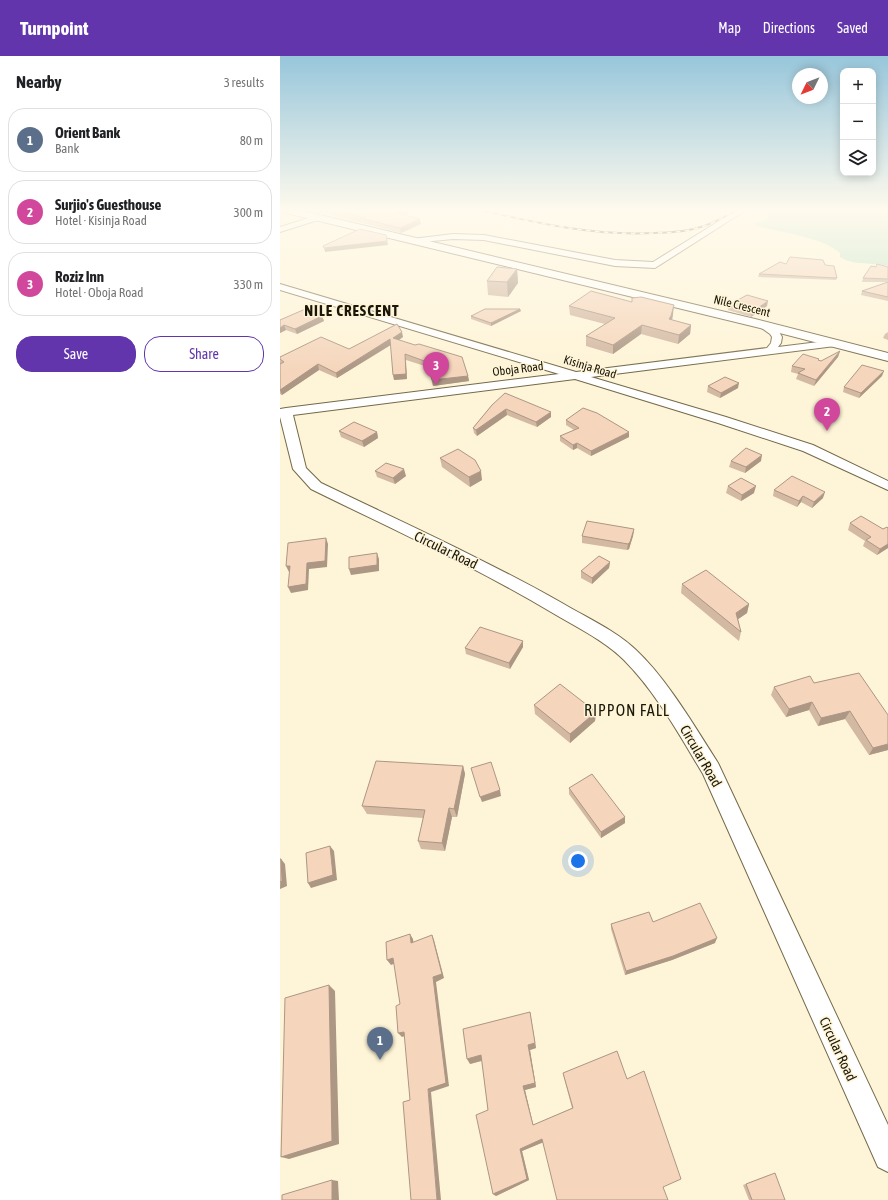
<!DOCTYPE html>
<html lang="en">
<head>
<meta charset="utf-8">
<style>
	:root { --surface:#fff; --page:#f2f2f2; --text:#202124; --muted:#757577; --line:#e0e0e0; --accent:#6335ac }
	body { margin:0; font-family:"Asap Condensed",sans-serif; background:var(--page); color:var(--text) }
	.controls { position:absolute; right:12px; top:12px; display:grid; overflow:hidden; border-radius:8px; box-shadow:0 2px 10px #0003 }
	.controls button { width:36px; height:36px; display:grid; place-items:center; padding:0; border:0; border-bottom:1px solid var(--line); background:var(--surface); color:var(--text); font:20px sans-serif }
	.compass { position:absolute; left:512px; top:12px; width:36px; height:36px; border-radius:50%; background:var(--surface); box-shadow:0 2px 10px #0003; rotate:227deg }
	.you { position:absolute; left:298px; top:805px; width:14px; height:14px; margin:-10px; border:3px solid #fff; border-radius:50%; background:#1a73e8; box-shadow:0 0 0 6px #1a73e833 }
	.badge { display:grid; place-items:center; width:26px; height:26px; border-radius:50%; background:var(--accent); color:#fff; font-size:13px; font-weight:700 }
	.pin { position:absolute; translate:-50% -33px; filter:drop-shadow(0 1px 2px #0008) }
	.pin::after { content:''; position:absolute; top:21px; width:14px; height:12px; background:inherit; clip-path:polygon(0 0,100% 0,50% 100%) }
	.list { margin:0; padding:0; list-style:none }
	h2 { display:flex; justify-content:space-between; align-items:center; height:52px; margin:0; padding:0 16px; font-size:17px }
	h2 small { font-size:13px; font-weight:400; color:var(--muted) }
	.list li { display:grid; grid-template-columns:26px 1fr auto; gap:12px; align-items:center; box-sizing:border-box; height:64px; margin:0 8px 8px; padding:0 8px; border:1px solid var(--line); border-radius:16px }
	.list b { display:block; font-size:15px; white-space:nowrap }
	.list p { margin:0; font-size:13px; white-space:nowrap; color:var(--muted) }
	.list em { font-size:13px; font-style:normal; color:var(--muted) }
	.actions { display:flex; gap:8px; padding:12px 16px }
	.actions a { flex:1; padding:9px 0; border:1px solid var(--accent); border-radius:16px; text-align:center; font-size:14px; color:var(--accent) }
	.actions .main { background:var(--accent); color:#fff }
	.icon { flex:none; width:22px; height:22px; fill:none; stroke:currentColor; stroke-width:2; stroke-linecap:round; stroke-linejoin:round }
	.map { position:relative; flex:none; width:608px; height:1144px; overflow:hidden }
	header { display:flex; align-items:center; gap:24px; box-sizing:border-box; height:56px; padding:0 20px; background:var(--accent); color:#fff }
	header strong { font-size:19px }
	nav { display:flex; gap:22px; margin-inline-start:auto; font-size:14px }
	main { display:flex }
	aside { flex:1; background:var(--surface) }
	.map>svg:first-child { display:block }
</style>
</head>
<body>
<header>
<strong>Turnpoint</strong>
<nav><a>Map</a><a>Directions</a><a>Saved</a></nav>
</header>
<main>
<aside>
<h2>Nearby<small>3 results</small></h2>
<ul class="list">
<li><span class="badge" style="background:#5c6f8a">1</span><div><b>Orient Bank</b><p>Bank</p></div><em>80 m</em></li>
<li><span class="badge" style="background:#d1479c">2</span><div><b>Surjio's Guesthouse</b><p>Hotel · Kisinja Road</p></div><em>300 m</em></li>
<li><span class="badge" style="background:#d1479c">3</span><div><b>Roziz Inn</b><p>Hotel · Oboja Road</p></div><em>330 m</em></li>
</ul>
<div class="actions"><a class="main">Save</a><a>Share</a></div>
</aside>
<div class="map">
<svg width="608" height="1144" viewBox="0 0 608 1144">
	<rect width="100%" height="100%" fill="#fef4d7"/>
	<!-- water -->
	<path fill="#bde2c7" d="M476,154H608V210C592,206 574,210 560,201V197C543,181 499,176 476,170L474,168C478,165 485,166 489,161L484,157Z"/>
	<g fill="none" stroke-linecap="round" stroke-linejoin="round">
		<defs>
			<path id="minor" d="M457,154H466L375,212L335,210L204,184L173,183L132,187L128,185L132,183L173,178L204,179L335,204L373,206Z
				M35,160L39,162L38,164L0,176V171Z
				M0,228L296,316L487,292L491,287L492,281L490,278L476,268L481,265L498,274L502,281L501,287L498,291L555,284L560,287L555,290L311,321L446,361L533,389L608,425V434L523,395L438,367L295,323L13,359L26,412L41,427C122,466 204,503 282,547C307,562 335,574 356,594C387,623 415,671 438,707L608,1069V1116L598,1111L423,718C400,680 376,636 344,604C324,584 296,571 271,556C194,510 112,473 31,433L13,413L0,361V353L6,352L279,318L0,234Z"/>
			<path id="tertiary" d="M2,154H19L475,263L608,297V305L472,270L6,157Z"/>
		</defs>
		<!-- minor casing -->
		<use href="#minor" stroke="#746949" stroke-width="2"/>
		<!-- tertiary casing -->
		<use href="#tertiary" stroke="#746949" stroke-width="2"/>
		<!-- minor -->
		<use href="#minor" fill="#fff" fill-rule="evenodd"/>
		<!-- tertiary -->
		<use href="#tertiary" fill="#fff" fill-rule="evenodd"/>
		<defs>
			<path id="rail" d="M200,154C257,167 314,180 373,177C390,177 407,176 424,170C436,166 446,160 457,154"/>
		</defs>
		<!-- rail casing -->
		<use href="#rail" stroke="#383324" stroke-width="2"/>
		<!-- rail -->
		<use href="#rail" stroke="#fef4d7" stroke-width="1.5" stroke-dasharray="4.5" stroke-linecap="butt"/>
	</g>
	<!-- wall -->
	<path fill="#d3b8a2" d="M32,154H128L129,157L124,159L141,168L121,177Z
		M506,208L545,209L557,222L556,224L478,221L479,218Z
		M596,211H608V226H582L583,222Z
		M237,213L238,227L228,241L208,239L207,225Z
		M608,226V245L581,239L582,235Z
		M449,249L487,250L471,261L448,254Z
		M289,250L393,258L392,264L411,269L410,278L398,288L361,278L333,298L306,290V280L325,268L290,259Z
		M240,253L241,255L211,270L191,263V260Z
		M42,260L44,265L17,278L6,274L0,277V264Z
		M608,276V284L603,282L605,278Z
		M123,281L119,284L188,320L189,325L153,330L148,311L126,304L127,323L114,324L111,289L57,322L39,314L2,339L0,338V301L69,293Z
		M560,295L558,301L534,330L516,323L518,318L511,316L512,310L539,303V304L541,305Z
		M602,320L579,342L563,336L564,331Z
		M428,330L458,332L440,342L427,336Z
		M212,349L271,356V361L257,371L227,359L197,380L194,377L193,372Z
		M286,364L349,381L311,400L297,392L293,394L280,385V380L294,374L286,369Z
		M59,375L97,376L98,382L84,391L61,381Z
		M160,402L202,424L190,431L162,411Z
		M451,405H481L465,417L449,411Z
		M95,415L126,420L115,428L97,421Z
		M448,430L474,437L461,445L446,437Z
		M494,434L543,442L532,452L521,446L517,451L493,440Z
		M570,467L603,473L608,472V492L597,499L583,490L585,485L568,474Z
		M354,473L353,480L349,493L347,494L302,487V480Z
		M330,506L329,512L312,528L301,522V515Z
		M402,528L469,548L467,557L458,563L461,576L459,585L401,537Z
		M243,585V591L230,613L186,598L185,592Z
		M579,617L608,694L589,699L565,663L538,670L529,654L506,661L491,639L494,631L534,627Z
		M254,649L316,656L315,665L290,687L255,658Z
		M183,710L185,718L177,761H172L165,795L141,793L138,785L143,762L87,758L82,750Z
		M289,732L345,767L321,782L289,738Z
		M331,868L435,887L392,904L345,919L331,873Z
		M250,956L256,992L250,994L256,1031L245,1034L253,1069L292,1052L284,1022L283,1017L347,1023L263,1086L242,1095L249,1124L216,1140L213,1138L208,1054L202,1005L190,1008Z
		M492,1118L505,1144H469L463,1129Z"/>
	<!-- shaded-wall -->
	<path fill="#ac9684" d="M122,154H128L129,157L117,163L116,157Z
		M140,163L141,168L121,177L120,172Z
		M106,179L108,189L45,196L44,192Z
		M237,213L238,227L228,241L227,226Z
		M488,245L487,250L471,261L472,256Z
		M394,249L393,258L391,270L389,263Z
		M240,253L241,255L211,270V267Z
		M42,260L44,265L17,278L15,273Z
		M4,269L6,274L0,277V272Z
		M362,269L361,278L333,298V289Z
		M411,269L410,278L398,288L399,279Z
		M122,276L123,281L114,287L113,282Z
		M110,283L112,288L57,322L56,317Z
		M560,295L558,301L534,330L536,324Z
		M125,298L127,323L114,324L113,319Z
		M38,308L39,314L2,339L0,334Z
		M604,315L602,320L579,342L581,337Z
		M188,320L189,325L153,330L152,324Z
		M459,327L458,332L440,342L441,337Z
		M226,353L227,359L197,380L196,374Z
		M271,356V361L257,371L256,366Z
		M97,376L98,382L84,391L82,385Z
		M349,376V381L311,400V395Z
		M297,387V392L293,394V389Z
		M482,399L481,405L465,417L466,411Z
		M124,413L126,420L115,428L113,422Z
		M201,415L202,424L190,431L189,421Z
		M476,430L474,437L461,445L462,439Z
		M545,436L543,442L532,452L534,446Z
		M523,440L521,446L517,451L519,445Z
		M354,473L353,480L349,493L347,494L348,488Z
		M46,482L48,488L47,511L29,513L28,534L11,537L8,531Z
		M608,488V492L597,499L600,493Z
		M97,497L99,503V515L71,519L69,513Z
		M330,506L329,512L312,528V522Z
		M6,510H10L12,516H9Z
		M469,548L467,557L454,566L456,557Z
		M243,585V591L230,613L229,607Z
		M532,646L529,654L506,661L509,653Z
		M570,655L565,663L538,670L541,662Z
		M316,656L315,665L290,687V678Z
		M608,688V694L589,699L593,692Z
		M183,710L185,718L177,761L174,753Z
		M220,734L221,740L202,746L200,741Z
		M169,752L172,761L165,795L162,787Z
		M345,761V767L321,782V776Z
		M50,790L54,795L57,824L31,832L28,827Z
		M1,803L5,808L7,830L0,833Z
		M130,878L133,883L134,892L131,887Z
		M152,879L154,884L164,922L156,926L169,1030L151,1036L161,1144H157L148,1033L153,921Z
		M437,882L435,887L392,904L345,919L346,915Z
		M113,902L116,907L111,909L107,904Z
		M49,929L55,935L59,1088L9,1103L1,1101Z
		M250,956L256,992L250,994L256,1031L245,1034L254,1072L253,1069L243,1030L248,989Z
		M124,976L128,979L122,981L118,977Z
		M201,999L204,1004L190,1008L187,1003Z
		M262,1083L264,1086L242,1095L249,1124L216,1140L213,1138L240,1093Z
		M52,1124L58,1125L59,1144H52Z"/>
	<!-- building -->
	<path fill="#f5d6bc" stroke="#ac9684" d="M52,154H122L116,157L140,163L120,172L84,163L86,162Z
		M80,173L106,179L107,185L44,192L43,190Z
		M510,201L543,204L545,209L554,210L557,222L479,218L500,206L506,208Z
		M597,208L608,211V223L583,222L591,210L596,211Z
		M217,211L237,213L227,226L207,225Z
		M608,226V241L582,235Z
		M311,235L352,246V242L361,241L394,249L391,260L389,263L411,269L399,279L362,269L333,289L306,280L335,262L289,250Z
		M467,239L488,245L472,256L449,249Z
		M205,253H240L211,267L191,260Z
		M23,254L42,260L15,273L4,269L0,272V264Z
		M117,268L122,276L113,282L135,289L139,288L182,301L188,320L152,324L147,306L125,298L126,318L113,319L110,283L56,317L38,308L0,334V308L4,306L0,303V301L41,281L69,293Z
		M560,295L536,324L518,317L525,313L512,310L523,298L539,303L538,304L541,305Z
		M582,309L604,315L581,337L564,331Z
		M445,321L459,327L441,337L428,330Z
		M225,337L271,356L256,366L226,353L196,374L193,372L212,349Z
		M303,352L317,357L349,376L311,395L297,387L293,389L280,380L299,372L286,364Z
		M74,366L97,376L82,385L59,375Z
		M466,392L482,399L466,411L451,405Z
		M178,393L195,404L201,415L189,421L160,402Z
		M106,407L124,413L113,422L95,415Z
		M512,420L545,436L534,446L523,440L519,445L494,434Z
		M461,422L476,430L462,439L448,430Z
		M581,460L603,473L607,471L608,472V488L600,493L586,484L591,481L570,467Z
		M307,465L354,473L350,486L348,488L302,480Z
		M46,482L45,505L27,507L26,528L8,531L10,510H6L8,487Z
		M97,497V509L69,513V501Z
		M319,500L330,506L312,522L301,515Z
		M426,514L469,548L456,557L461,576L402,528Z
		M200,571L243,585L229,607L185,592Z
		M579,617L608,659V688L593,692L570,655L541,662L532,646L509,653L494,631L530,620L534,627Z
		M280,628L316,656L290,678L254,649Z
		M96,705L183,710L174,753L169,752L162,787L138,785L145,754L82,750Z
		M211,706L220,734L200,741L191,712Z
		M312,718L345,761L321,776L289,732Z
		M50,790L53,819L28,827L26,797Z
		M0,803H1L2,825L0,826Z
		M420,847L437,882L393,900L346,915L331,868L369,856L373,866Z
		M130,878L131,887L152,879L162,918L153,921L166,1027L148,1033L157,1144H131L123,1046L130,1044L124,976L118,977L116,950L120,948L113,902L107,904L106,886Z
		M49,929L52,1085L1,1101L5,942Z
		M250,956L255,987L248,989L255,1027L243,1030L253,1069L293,1052L283,1017L337,995L347,1023L364,1015L401,1123L383,1131L388,1144H277L262,1083L240,1093L247,1123L213,1138L196,1059L208,1054L201,999L187,1003L183,973Z
		M495,1117L505,1144H472L466,1128Z
		M52,1124V1144H2V1139Z"/>
	<!-- sky -->
	<linearGradient id="sky" x2="0" y2="1"><stop stop-color="#97c6db"/><stop offset="0.49" stop-color="#fffaed"/><stop offset="1" stop-color="#fffaed" stop-opacity="0"/></linearGradient>
	<rect width="608" height="315" fill="url(#sky)"/>
	<g text-anchor="middle" stroke-width="3" stroke-linejoin="round" paint-order="stroke">
		<!-- far-street labels -->
		<g font-size="12" fill="#1a1609" stroke="#fef4d7">
			<text transform="translate(462 250) rotate(14)" y="4">Nile Crescent</text>
			<text transform="translate(310 311) rotate(17)" y="4">Kisinja Road</text>
			<text transform="translate(238 313) rotate(-7)" y="4">Oboja Road</text>
		</g>
		<!-- street labels -->
		<g font-size="14" fill="#1a1609" stroke="#fef4d7">
			<text transform="translate(166 494) rotate(26)" y="5">Circular Road</text>
			<text transform="translate(421 700) rotate(60)" y="5">Circular Road</text>
			<text transform="translate(558 993) rotate(65)" y="5">Circular Road</text>
		</g>
		<!-- far-district labels -->
		<g font-size="15" font-weight="bold" letter-spacing="1" fill="#1a1609" stroke="#fef4d7">
			<text x="72" y="260">NILE CRESCENT</text>
		</g>
		<!-- quarter labels -->
		<g font-size="16" letter-spacing="1" fill="#1a1609" stroke="#fef4d7">
			<text x="347" y="660">RIPPON FALL</text>
		</g>
	</g>
</svg>
<div class="controls">
<button>+</button>
<button>−</button>
<button><svg class="icon" aria-label="layers" viewBox="0 0 24 24"><path d="M12 4l9 5-9 5-9-5zM3 14l9 5 9-5"/></svg></button>
</div>
<svg class="compass" viewBox="-18 -18 36 36"><path d="M0-13l5 13h-10z" fill="#e53935"/><path d="M0 13l5-13h-10z" fill="#757577"/></svg>
<div class="you"></div>
<div class="pin badge" style="left:100px;top:1004px;background:#5c6f8a">1</div>
<div class="pin badge" style="left:547px;top:375px;background:#d1479c">2</div>
<div class="pin badge" style="left:156px;top:329px;background:#d1479c">3</div>
</div>
</main>
</body>
</html>
